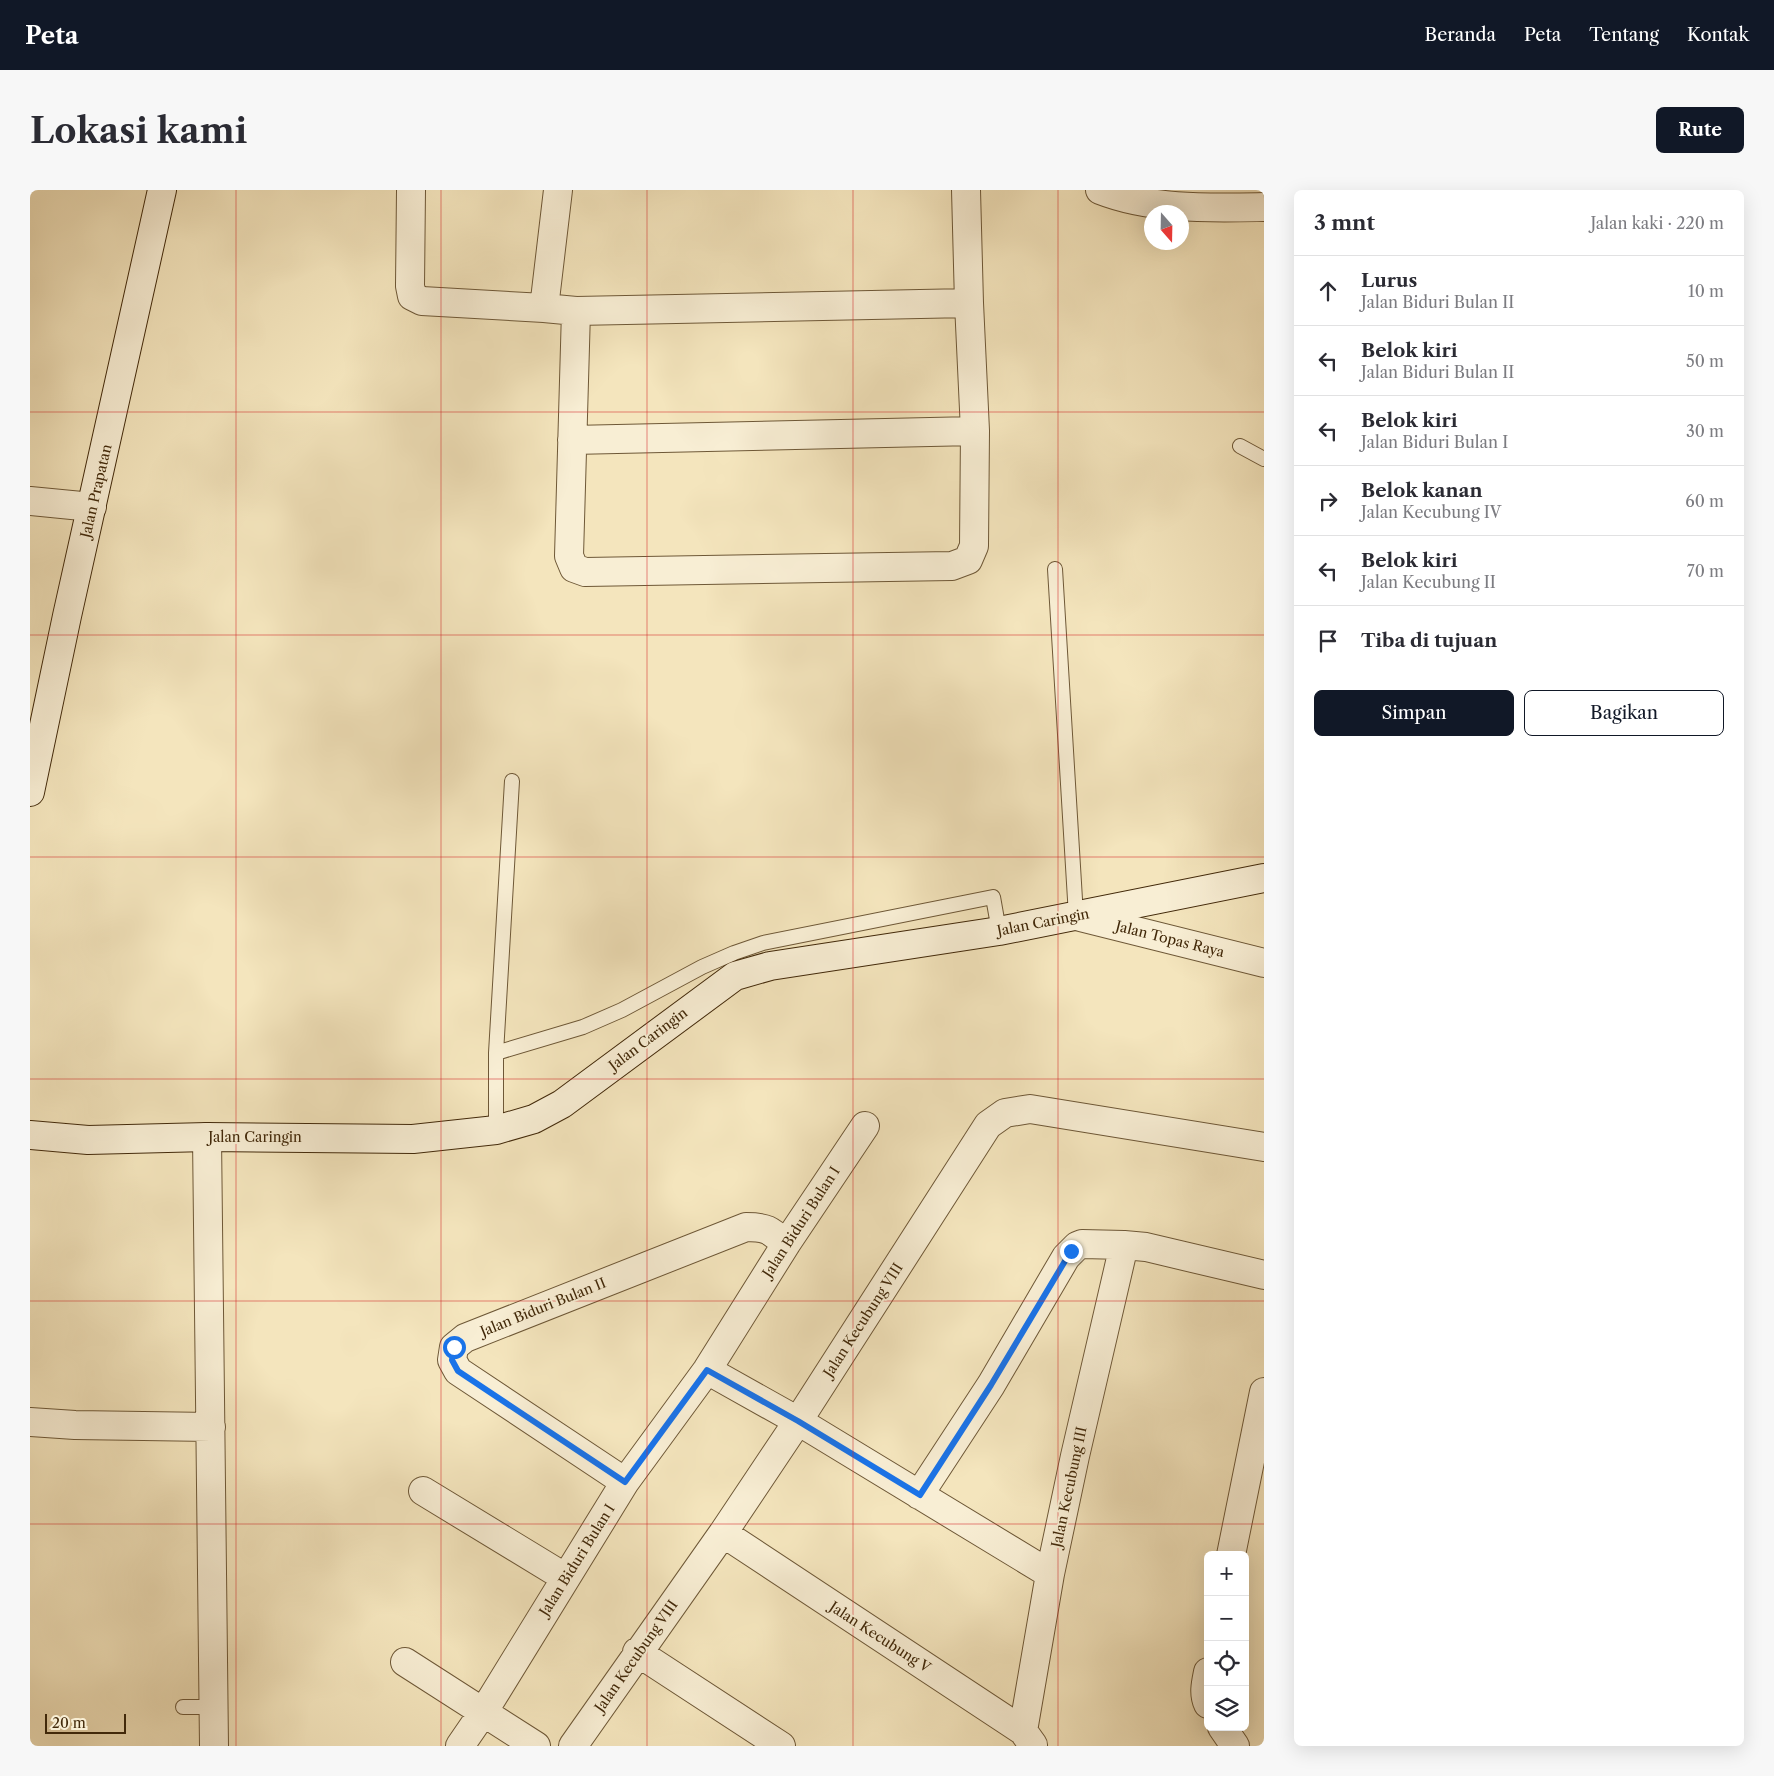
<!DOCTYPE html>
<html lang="id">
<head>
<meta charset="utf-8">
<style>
	:root { --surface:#fff; --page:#f7f7f7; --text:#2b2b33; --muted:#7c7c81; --line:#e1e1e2; --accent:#111827 }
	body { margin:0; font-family:"Libre Caslon Text",serif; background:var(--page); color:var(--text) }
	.controls { position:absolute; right:15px; bottom:15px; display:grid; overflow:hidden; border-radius:8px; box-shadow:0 5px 20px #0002 }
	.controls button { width:45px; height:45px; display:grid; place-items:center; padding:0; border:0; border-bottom:1px solid var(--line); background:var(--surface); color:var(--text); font:25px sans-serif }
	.compass { position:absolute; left:1114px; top:15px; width:45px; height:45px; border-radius:50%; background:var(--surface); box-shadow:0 5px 20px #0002; rotate:160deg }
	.scale { position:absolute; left:15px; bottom:12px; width:81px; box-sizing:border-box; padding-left:5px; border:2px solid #42290a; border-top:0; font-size:14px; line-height:18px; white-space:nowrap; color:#42290a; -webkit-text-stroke:4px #f8eed4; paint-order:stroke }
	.stop { position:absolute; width:15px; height:15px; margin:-11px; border:4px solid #1a73e8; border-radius:50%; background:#fff }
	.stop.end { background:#1a73e8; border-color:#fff; box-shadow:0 1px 5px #0008 }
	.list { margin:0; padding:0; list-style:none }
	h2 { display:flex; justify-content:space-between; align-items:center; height:65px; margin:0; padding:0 20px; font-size:21px }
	h2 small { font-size:16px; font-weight:400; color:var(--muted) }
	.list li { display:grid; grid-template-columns:32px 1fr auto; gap:15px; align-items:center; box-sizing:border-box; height:70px; padding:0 20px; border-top:1px solid var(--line) }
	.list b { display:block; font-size:19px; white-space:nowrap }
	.list p { margin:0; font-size:16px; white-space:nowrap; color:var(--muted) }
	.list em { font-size:16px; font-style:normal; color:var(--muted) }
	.actions { display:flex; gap:10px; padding:15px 20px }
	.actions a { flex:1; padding:11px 0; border:1px solid var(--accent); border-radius:8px; text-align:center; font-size:18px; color:var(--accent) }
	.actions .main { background:var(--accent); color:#fff }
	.icon { flex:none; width:28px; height:28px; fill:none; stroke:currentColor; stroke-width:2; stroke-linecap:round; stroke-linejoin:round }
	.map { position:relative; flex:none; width:1234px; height:1556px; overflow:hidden; border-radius:8px }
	header { display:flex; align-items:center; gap:30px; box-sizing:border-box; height:70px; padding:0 25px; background:var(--accent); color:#fff }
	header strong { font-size:24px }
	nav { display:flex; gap:28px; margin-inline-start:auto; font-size:18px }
	.intro { display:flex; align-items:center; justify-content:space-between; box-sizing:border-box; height:120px; padding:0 30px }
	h1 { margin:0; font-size:35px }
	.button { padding:12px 22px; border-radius:8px; background:var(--accent); color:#fff; font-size:18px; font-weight:700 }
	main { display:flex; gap:30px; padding:0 30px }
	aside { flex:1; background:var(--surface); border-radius:8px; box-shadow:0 5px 20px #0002 }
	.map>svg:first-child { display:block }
</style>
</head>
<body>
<header>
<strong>Peta</strong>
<nav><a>Beranda</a><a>Peta</a><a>Tentang</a><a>Kontak</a></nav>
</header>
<div class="intro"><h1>Lokasi kami</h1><a class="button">Rute</a></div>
<main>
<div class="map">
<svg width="1234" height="1556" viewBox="0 0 1234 1556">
	<rect width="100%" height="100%" fill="#f4e5bd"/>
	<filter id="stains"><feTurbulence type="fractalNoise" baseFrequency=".004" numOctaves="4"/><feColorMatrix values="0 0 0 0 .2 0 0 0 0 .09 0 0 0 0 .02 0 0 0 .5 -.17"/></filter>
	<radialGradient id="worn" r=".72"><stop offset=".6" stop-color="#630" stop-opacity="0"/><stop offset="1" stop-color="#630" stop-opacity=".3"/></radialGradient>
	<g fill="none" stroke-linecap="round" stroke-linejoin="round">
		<defs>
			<path id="service" d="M1210,256L1234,269
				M1025,379L1046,726
				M466,863L482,591
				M466,940V863L553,837L592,820L672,777L704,763L733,753L963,707L969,741
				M153,1517H183"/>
			<path id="minor" d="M381,0L380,96L382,106L392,111L514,118L528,0
				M1070,0C1121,20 1179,18 1234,17
				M514,118L546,121L939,113L936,0
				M546,121L539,366L544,378L555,382L922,376L938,370L944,356L945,241L939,113
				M542,250L945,241
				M0,311L62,317
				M1046,726L1234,773
				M177,947L184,1556
				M677,1180L768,1231L1020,1384
				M0,1232L45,1235L181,1237
				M595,1292L428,1181L422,1170L424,1157L435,1148L716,1037C737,1037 740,1040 756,1054
				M393,1301L536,1388
				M889,1305L961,1195L1036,1067L1047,1056L1052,1054L1094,1055L1116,1057L1234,1085
				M693,1343L993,1541L1003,1555
				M1201,1365L1234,1202
				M607,1462L751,1556
				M375,1472L506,1556
				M1178,1482C1176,1492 1173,1504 1178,1514
				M1192,1537L1205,1556
				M993,1541L1020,1384L1045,1266L1094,1055
				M430,1556L454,1521L595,1292L677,1180L756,1054L835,936
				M543,1556L693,1343L768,1231L958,935L975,923L1000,919L1234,957"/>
			<path id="secondary" d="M0,602L37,426L132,0
				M0,945L58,950L177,947L383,949L466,940L504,929L532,914L705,786L740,776L969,741L1234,688"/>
		</defs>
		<!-- service casing -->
		<use href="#service" stroke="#6e5837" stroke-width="16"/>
		<!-- minor casing -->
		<use href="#minor" stroke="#6e5837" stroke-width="30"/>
		<!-- secondary casing -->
		<use href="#secondary" stroke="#42290a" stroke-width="30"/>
		<!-- service -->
		<use href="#service" stroke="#f8eed4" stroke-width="14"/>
		<!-- minor -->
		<use href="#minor" stroke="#f8eed4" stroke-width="28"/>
		<!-- secondary -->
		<use href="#secondary" stroke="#f8eed4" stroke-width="28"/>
	</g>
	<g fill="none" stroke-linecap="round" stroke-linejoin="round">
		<!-- route -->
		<path stroke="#1a73e8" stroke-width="6" d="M424,1157L422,1170L428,1181L595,1292L677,1180L768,1231L890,1305L961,1195L1041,1061"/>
	</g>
	<!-- grid -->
	<path fill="none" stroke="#d62828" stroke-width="1" stroke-opacity="0.55" d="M206,0V1556M411,0V1556M617,0V1556M823,0V1556M1028,0V1556M0,222H1234M0,445H1234M0,667H1234M0,889H1234M0,1111H1234M0,1334H1234"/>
	<g text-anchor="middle" stroke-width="4" stroke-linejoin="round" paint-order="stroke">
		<!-- street labels -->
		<g font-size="14" fill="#42290a" stroke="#f8eed4">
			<text transform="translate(66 301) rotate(-77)" y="5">Jalan Prapatan</text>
			<text transform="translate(1013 732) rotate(-11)" y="5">Jalan Caringin</text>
			<text transform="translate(1140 749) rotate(14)" y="5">Jalan Topas Raya</text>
			<text transform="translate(618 849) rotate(-37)" y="5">Jalan Caringin</text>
			<text x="225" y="952">Jalan Caringin</text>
			<text transform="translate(771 1032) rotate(-57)" y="5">Jalan Biduri Bulan I</text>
			<text transform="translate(513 1117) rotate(-22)" y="5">Jalan Biduri Bulan II</text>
			<text transform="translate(833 1130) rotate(-57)" y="5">Jalan Kecubung VIII</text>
			<text transform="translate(1039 1297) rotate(-78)" y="5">Jalan Kecubung III</text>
			<text transform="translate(547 1370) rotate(-58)" y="5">Jalan Biduri Bulan I</text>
			<text transform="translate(850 1447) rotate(33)" y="5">Jalan Kecubung V</text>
			<text transform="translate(606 1466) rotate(-55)" y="5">Jalan Kecubung VIII</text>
		</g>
	</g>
	<rect width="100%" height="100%" filter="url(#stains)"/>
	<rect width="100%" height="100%" fill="url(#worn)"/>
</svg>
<div class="controls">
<button>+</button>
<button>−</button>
<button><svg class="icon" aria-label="locate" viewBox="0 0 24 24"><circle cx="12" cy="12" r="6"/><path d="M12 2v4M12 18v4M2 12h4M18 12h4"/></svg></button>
<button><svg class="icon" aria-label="layers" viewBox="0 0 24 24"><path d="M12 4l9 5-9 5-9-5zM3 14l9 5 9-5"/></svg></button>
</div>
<svg class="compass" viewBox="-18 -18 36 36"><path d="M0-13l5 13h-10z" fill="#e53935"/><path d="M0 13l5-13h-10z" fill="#7c7c81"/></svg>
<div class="scale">20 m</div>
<div class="stop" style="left:424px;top:1157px"></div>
<div class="stop end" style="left:1041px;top:1061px"></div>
</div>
<aside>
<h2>3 mnt<small>Jalan kaki · 220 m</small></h2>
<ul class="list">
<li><svg class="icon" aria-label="ahead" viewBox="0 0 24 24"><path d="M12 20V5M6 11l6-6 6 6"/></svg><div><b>Lurus</b><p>Jalan Biduri Bulan II</p></div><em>10 m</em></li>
<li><svg class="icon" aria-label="left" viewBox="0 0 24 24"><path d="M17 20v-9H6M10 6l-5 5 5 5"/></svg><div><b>Belok kiri</b><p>Jalan Biduri Bulan II</p></div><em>50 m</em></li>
<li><svg class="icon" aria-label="left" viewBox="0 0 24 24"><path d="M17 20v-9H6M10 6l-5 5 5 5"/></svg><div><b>Belok kiri</b><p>Jalan Biduri Bulan I</p></div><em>30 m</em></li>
<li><svg class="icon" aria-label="right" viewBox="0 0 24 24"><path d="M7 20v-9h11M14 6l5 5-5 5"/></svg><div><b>Belok kanan</b><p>Jalan Kecubung IV</p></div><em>60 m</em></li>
<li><svg class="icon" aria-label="left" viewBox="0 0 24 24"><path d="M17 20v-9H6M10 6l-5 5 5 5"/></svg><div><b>Belok kiri</b><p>Jalan Kecubung II</p></div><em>70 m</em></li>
<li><svg class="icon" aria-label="arrive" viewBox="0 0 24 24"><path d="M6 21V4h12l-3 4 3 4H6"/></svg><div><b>Tiba di tujuan</b></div></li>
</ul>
<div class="actions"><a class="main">Simpan</a><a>Bagikan</a></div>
</aside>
</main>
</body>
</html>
